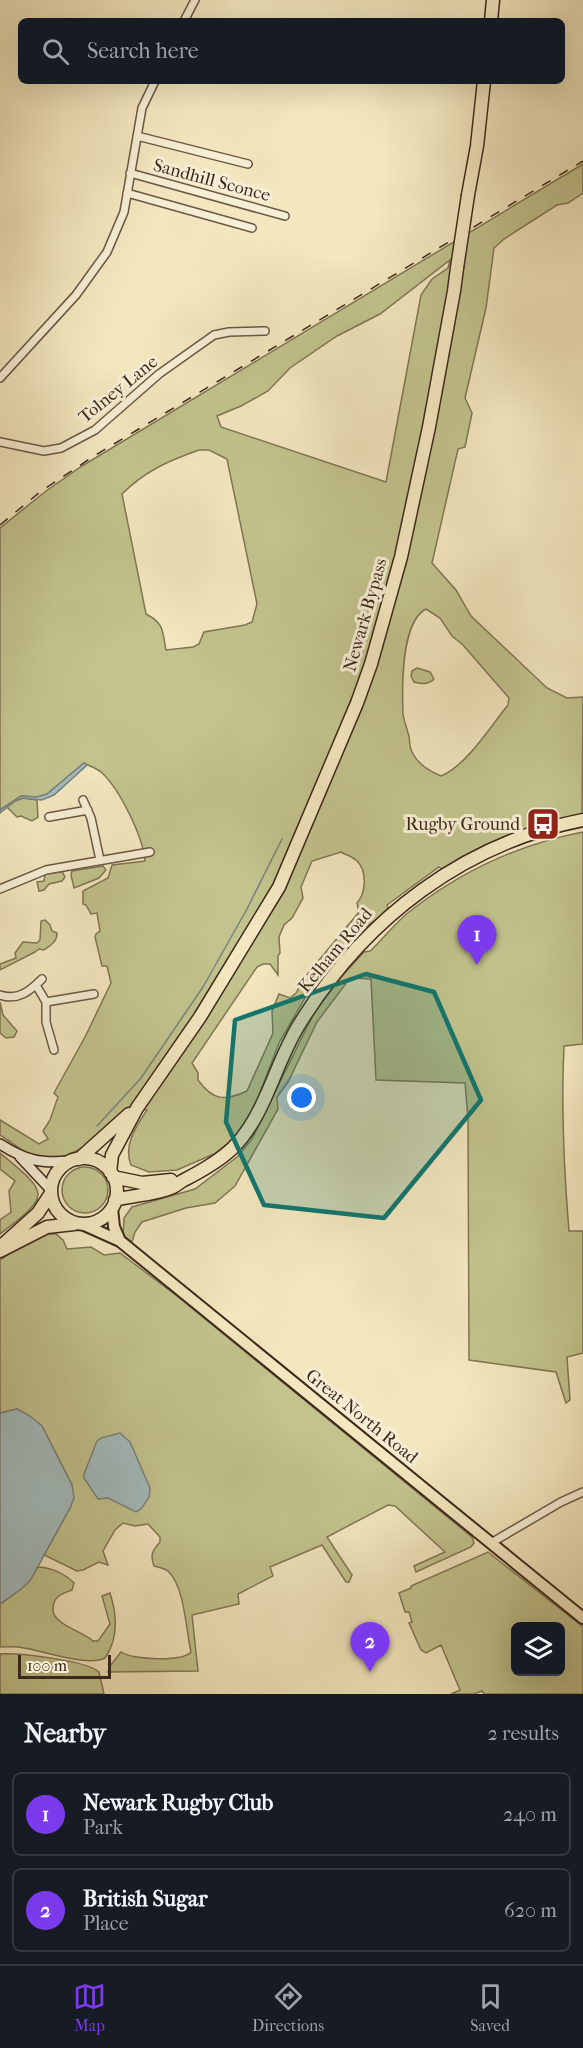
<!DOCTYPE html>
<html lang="en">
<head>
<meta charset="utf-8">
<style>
	:root { --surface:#171b24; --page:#242831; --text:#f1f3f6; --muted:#9ea1a6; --line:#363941; --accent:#7c3aed }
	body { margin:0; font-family:"IM FELL French Canon",serif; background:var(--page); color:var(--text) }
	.controls { position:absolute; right:18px; bottom:18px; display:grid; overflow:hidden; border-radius:9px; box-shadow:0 6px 24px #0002 }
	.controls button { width:54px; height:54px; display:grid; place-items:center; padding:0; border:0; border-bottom:2px solid var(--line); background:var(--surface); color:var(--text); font:30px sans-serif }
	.scale { position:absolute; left:18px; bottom:15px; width:93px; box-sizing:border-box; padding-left:6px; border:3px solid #3d281c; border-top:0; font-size:16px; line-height:21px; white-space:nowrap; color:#3d281c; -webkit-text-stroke:4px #f7efd5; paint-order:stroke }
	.you { position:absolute; left:302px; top:1098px; width:21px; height:21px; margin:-15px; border:4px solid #fff; border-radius:50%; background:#1a73e8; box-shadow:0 0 0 9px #1a73e833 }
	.badge { display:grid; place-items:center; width:39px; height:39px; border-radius:50%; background:var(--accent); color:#fff; font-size:20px; font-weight:700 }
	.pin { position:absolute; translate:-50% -50px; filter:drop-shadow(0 2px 3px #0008) }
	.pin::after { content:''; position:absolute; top:32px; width:21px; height:18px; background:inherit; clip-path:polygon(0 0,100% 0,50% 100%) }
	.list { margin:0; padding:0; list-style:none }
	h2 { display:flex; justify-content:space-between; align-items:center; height:78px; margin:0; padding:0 24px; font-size:26px }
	h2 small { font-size:20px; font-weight:400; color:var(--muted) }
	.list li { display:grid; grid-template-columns:39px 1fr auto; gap:18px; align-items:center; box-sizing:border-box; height:84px; margin:0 12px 12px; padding:0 12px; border:2px solid var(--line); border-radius:9px }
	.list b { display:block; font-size:22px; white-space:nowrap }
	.list p { margin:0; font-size:20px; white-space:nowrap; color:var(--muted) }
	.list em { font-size:20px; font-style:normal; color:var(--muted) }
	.icon { flex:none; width:33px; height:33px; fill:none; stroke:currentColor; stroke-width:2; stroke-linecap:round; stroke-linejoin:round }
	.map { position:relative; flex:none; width:583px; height:1694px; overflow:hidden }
	.search { position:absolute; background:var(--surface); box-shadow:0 6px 24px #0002; left:18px; right:18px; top:18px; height:66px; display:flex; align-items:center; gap:15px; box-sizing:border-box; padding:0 21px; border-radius:9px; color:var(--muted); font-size:22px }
	.sheet { height:270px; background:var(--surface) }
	nav { display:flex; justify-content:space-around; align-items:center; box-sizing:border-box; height:84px; border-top:2px solid var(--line); background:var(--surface); font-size:16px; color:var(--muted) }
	nav a { display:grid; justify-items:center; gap:3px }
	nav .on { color:var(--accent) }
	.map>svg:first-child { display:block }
</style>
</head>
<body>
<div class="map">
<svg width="583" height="1694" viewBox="0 0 583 1694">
	<rect width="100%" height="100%" fill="#f3e7bf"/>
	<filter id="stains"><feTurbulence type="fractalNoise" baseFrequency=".00333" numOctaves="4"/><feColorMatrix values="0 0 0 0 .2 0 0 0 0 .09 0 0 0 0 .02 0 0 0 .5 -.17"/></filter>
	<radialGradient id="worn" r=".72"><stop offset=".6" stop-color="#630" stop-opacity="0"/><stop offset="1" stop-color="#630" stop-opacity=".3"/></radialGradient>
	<!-- green -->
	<path fill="#c2c38d" stroke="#807654" stroke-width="1.5" fill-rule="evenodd" d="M583,164V193L568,203L557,205L504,239L494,248L486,308L465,398L472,413L465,447L458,449L432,563L456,590L471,616L547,688L567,698L583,697L582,815L542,822L442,869L439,867L387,905L388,908L380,917L359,931L313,984L279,1043L258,1098L247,1122L232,1140L214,1154L177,1170L149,1172L131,1165C123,1145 136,1127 147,1110L130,1107C108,1130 66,1171 31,1155C20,1150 10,1141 0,1135V1120L39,1144L48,1139L43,1131L50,1120L58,1097L54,1093L85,1037L111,983L107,966H102L95,937L96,934L100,931L97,913L91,914L86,905L83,904V891L108,878L112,865L145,861C143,836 119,788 101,772C96,768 89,766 84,763L47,794L37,797L21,796L0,810V528L46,491L82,466ZM450,260L448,268L432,279L421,295L386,482L221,427L217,416L241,406L268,391L290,368L337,336L380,314ZM199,450H209L227,459L257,604L252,622L245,625L204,632L199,644L193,647L166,650C162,631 165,624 146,614L122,494C145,471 168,461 199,450ZM426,609L440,618L452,636L463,645L509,698L508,705C490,727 466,766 441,776C429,771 419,765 413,754C409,748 410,742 409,736C407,729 404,721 403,714C402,688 401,622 426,609ZM341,852C346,855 354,857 358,862C367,872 366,893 357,903L359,912L305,977L296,993L290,998L279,994L272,1011L273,1033L247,1091C225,1101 213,1101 198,1080V1073L192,1063L257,967L263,964H270L278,975V956L280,953L279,937L284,925L292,918L303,898L301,887L312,861Z
		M417,668L430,672L434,679C428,685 422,684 414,682L411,676L412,671Z
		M23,798L37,800L38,817L32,821L21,816L17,817L7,807L15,801Z
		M583,832V1044L564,1046C561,1107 564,1170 569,1231H583V1353L567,1357L570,1400L566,1403L556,1372L469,1360L468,1119L465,1083L376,1080L371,979L350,978L317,1022L288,1082L277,1097L278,1109L235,1186L215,1203L186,1208L142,1222L135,1232L132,1242L123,1235L124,1218L132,1207L195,1189L237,1157L252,1139L314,1013L342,976L364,952L370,951C383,939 395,923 409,912C460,872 520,844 583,832Z
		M103,866L106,870L99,878L74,888L71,875L72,871Z
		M59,871L63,873L65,877L62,881L49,884L44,890L39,891L37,882L44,881L45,874Z
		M45,920L50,925L52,931L57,933C57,942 51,945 44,950L39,949L35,952L0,970V964L16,958L15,953L23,942L37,943L40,940L41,921Z
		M0,1002L3,1015L17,1031L14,1037L6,1038L0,1033Z
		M0,1153C48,1193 53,1194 0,1234V1220L11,1212L9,1191L15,1181L0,1169Z
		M62 1190a23 23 0 1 1 46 0a23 23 0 1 1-46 0Z
		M46,1233L47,1234H56L63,1240L67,1249L91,1247L104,1255L120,1253L177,1296L472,1537L474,1543L471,1547L416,1572L414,1566L445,1552L395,1506L388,1505L327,1537L352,1575L349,1582H346L322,1545L270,1567L273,1576L238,1594L239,1604L192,1615L198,1671L108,1672L110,1666L121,1652C132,1660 182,1662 191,1652C186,1631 185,1587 168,1571C165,1569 158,1567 154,1566C150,1555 152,1551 160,1542V1537L148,1524L135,1526L123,1523L115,1530L103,1551L108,1565L99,1562L83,1570L77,1571L44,1555L71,1506L72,1485L42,1426L17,1409L0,1413V1260L29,1240Z
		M488,1552L583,1627V1694H484L482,1691L474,1694H451L460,1690L441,1645L426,1653L421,1650L409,1623L412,1622L409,1612H405L399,1593L411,1588V1586ZM516,1626H560V1672H516Z
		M37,1567C51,1567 65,1574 74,1583L72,1590C62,1594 53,1596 53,1609C52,1624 82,1631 93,1641H98L110,1624L102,1596L110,1593C117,1615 119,1638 105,1658C88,1667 44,1651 24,1648C16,1646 8,1647 0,1647V1604C17,1592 27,1586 37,1567Z
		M0,1654C20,1653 85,1660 99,1672L104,1694H0Z"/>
	<!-- water -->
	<path fill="#a3bcbe" stroke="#7a817d" stroke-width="1.5" d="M84,763L87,765L54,795L42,800L23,798L15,801L0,813V810L21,796L37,797L47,794Z
		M17,1409L30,1416L42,1426L72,1485L74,1498L71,1506L30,1581L20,1590L0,1604V1413Z
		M120,1433L130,1442L150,1488L149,1497L141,1509L136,1512L108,1498L98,1499L84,1478V1474L97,1441L101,1438Z"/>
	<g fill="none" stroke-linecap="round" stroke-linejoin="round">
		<!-- stream -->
		<path stroke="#7a817d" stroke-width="1.5" d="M97,1126L141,1078L203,987L247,909L282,839"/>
		<defs>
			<path id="street" d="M184,21L195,0
				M137,136L248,164
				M130,173L285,216
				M127,193L252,228
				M0,378L76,295L107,252L124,212L142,108L155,81
				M0,442L44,451L61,448L95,430L159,374L214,335L229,332L265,331
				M83,800L91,818L100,860
				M49,817L88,810
				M0,889L46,870L150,852
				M36,985L46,1002V1022L54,1050
				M0,995C18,1001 30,991 42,979
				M46,1002L94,994
				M491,1543L561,1502L583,1492"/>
			<path id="secondary" d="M0,1144C25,1160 40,1164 70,1161
				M20,1157L51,1190"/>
			<path id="primary" d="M112,1208L114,1227L120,1241
				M82,1224L120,1241L583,1618"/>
			<path id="highway" d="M491,21L493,0
				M468,195L477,146L484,81
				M51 1191a33 33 0 1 1 66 0a33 33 0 1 1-66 0Z
				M79,1159L129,1114
				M110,1172L112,1155L137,1108L200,1017L279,887L357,703L371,664L401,557L429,427L454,291L457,268
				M113,1177L142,1183L171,1180
				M115,1200C133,1195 156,1195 173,1187C177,1185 180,1182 184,1180C227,1158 245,1143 265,1098C277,1072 286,1044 302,1020C366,918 464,843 583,820
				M0,1247L38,1213L51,1193
				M0,1251L47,1227L74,1224"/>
		</defs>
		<!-- street casing -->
		<use href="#street" stroke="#6a5845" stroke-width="10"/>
		<!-- secondary casing -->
		<use href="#secondary" stroke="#3d281c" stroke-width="12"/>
		<!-- primary casing -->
		<use href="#primary" stroke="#3d281c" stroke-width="14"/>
		<!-- highway casing -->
		<use href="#highway" stroke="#3d281c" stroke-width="15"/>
		<!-- street -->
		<use href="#street" stroke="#f7efd5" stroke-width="7"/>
		<!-- secondary -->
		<use href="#secondary" stroke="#f7efd5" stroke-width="9"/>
		<!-- primary -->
		<use href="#primary" stroke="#f3e7bf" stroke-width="10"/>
		<!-- highway -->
		<use href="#highway" stroke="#f3e7bf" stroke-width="12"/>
		<!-- rail -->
		<path stroke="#3d281c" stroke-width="1.5" stroke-dasharray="10 10" stroke-linecap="butt" d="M0,525L40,492L94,456L583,161"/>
		<defs>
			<path id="highway-bridge" d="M457,268L468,195"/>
		</defs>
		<!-- highway-bridge casing -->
		<use href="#highway-bridge" stroke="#3d281c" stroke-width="15" stroke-linecap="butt"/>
		<!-- highway-bridge -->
		<use href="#highway-bridge" stroke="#f3e7bf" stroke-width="12"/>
	</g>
	<!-- marked area -->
	<path fill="#0f766e" fill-opacity="0.2" stroke="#0f766e" stroke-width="4.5" stroke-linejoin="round" d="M366,974L434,992L481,1100L384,1218L264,1205L226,1122L235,1020Z"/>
	<!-- icons -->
	<defs>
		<symbol id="bus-square" viewBox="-11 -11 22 22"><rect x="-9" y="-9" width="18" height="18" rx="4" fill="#8f2418" stroke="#f7efd5"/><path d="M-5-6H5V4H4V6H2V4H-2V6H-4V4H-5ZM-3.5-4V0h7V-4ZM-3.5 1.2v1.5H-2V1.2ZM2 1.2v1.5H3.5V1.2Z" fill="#fff"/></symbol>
	</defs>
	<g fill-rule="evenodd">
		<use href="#bus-square" x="524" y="805" width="38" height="38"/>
	</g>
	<g text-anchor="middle" stroke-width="6" stroke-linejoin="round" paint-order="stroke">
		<!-- street labels -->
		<g font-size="18" fill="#3d281c" stroke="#f7efd5">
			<text transform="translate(212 180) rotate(15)" y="6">Sandhill Sconce</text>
			<text transform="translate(118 389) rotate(-39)" y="6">Tolney Lane</text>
			<text transform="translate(365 615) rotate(-74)" y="6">Newark Bypass</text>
			<text transform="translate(335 950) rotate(-50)" y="6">Kelham Road</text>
			<text transform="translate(362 1416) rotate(39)" y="6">Great North Road</text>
		</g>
		<!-- poi labels -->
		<g font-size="18" fill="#3d281c" stroke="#f7efd5" text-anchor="end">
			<text x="520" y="830">Rugby Ground</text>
		</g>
	</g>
	<rect width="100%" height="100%" filter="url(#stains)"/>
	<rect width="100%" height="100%" fill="url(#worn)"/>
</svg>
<div class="controls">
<button><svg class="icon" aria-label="layers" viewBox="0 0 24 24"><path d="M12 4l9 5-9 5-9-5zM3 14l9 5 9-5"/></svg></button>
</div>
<div class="scale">100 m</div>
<div class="you"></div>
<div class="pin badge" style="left:477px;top:965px">1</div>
<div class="pin badge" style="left:370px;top:1672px">2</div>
<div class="search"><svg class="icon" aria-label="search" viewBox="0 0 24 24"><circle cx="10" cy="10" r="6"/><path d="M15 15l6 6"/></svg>Search here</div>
</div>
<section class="sheet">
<h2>Nearby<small>2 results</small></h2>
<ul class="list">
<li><span class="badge">1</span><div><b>Newark Rugby Club</b><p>Park</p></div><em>240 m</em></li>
<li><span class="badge">2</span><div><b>British Sugar</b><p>Place</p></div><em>620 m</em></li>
</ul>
</section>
<nav>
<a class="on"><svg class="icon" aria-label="map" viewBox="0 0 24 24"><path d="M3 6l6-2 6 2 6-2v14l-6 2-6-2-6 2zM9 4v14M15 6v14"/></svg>Map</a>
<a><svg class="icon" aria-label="directions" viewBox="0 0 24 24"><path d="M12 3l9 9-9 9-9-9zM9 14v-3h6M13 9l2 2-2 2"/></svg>Directions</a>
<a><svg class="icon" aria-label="saved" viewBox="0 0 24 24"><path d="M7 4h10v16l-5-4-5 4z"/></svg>Saved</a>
</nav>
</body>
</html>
